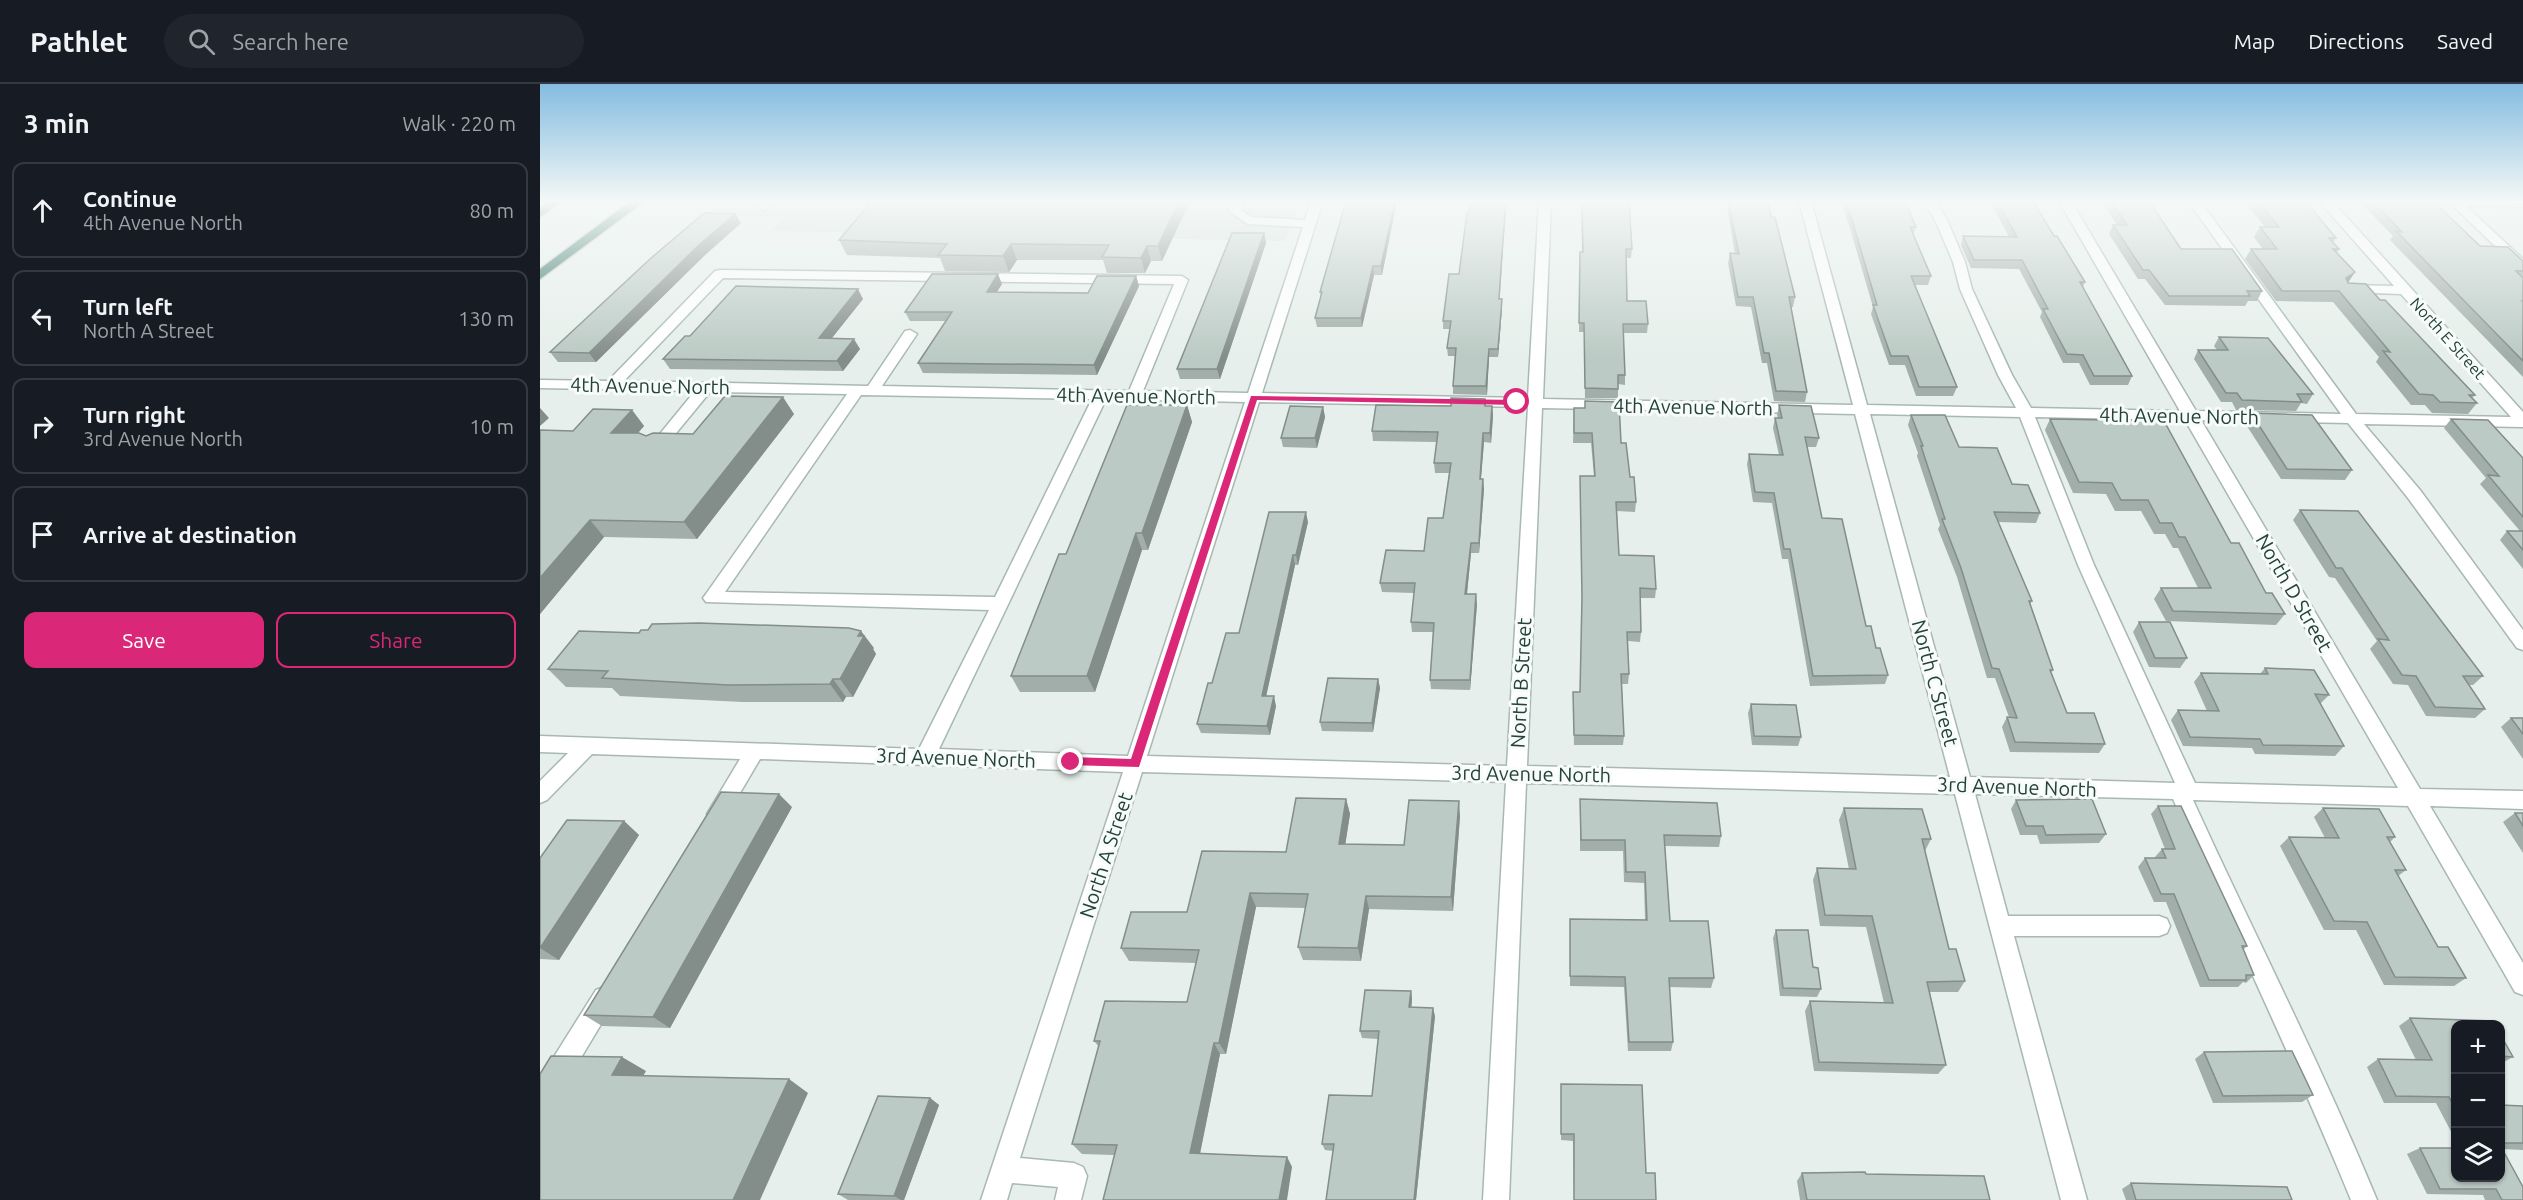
<!DOCTYPE html>
<html lang="en">
<head>
<meta charset="utf-8">
<style>
	:root { --surface:#171b24; --page:#20242c; --text:#f1f3f6; --muted:#9ea1a6; --line:#363941; --accent:#db2777 }
	body { margin:0; font-family:Ubuntu,sans-serif; background:var(--page); color:var(--text) }
	.controls { position:absolute; right:18px; bottom:18px; display:grid; overflow:hidden; border-radius:12px; box-shadow:0 2px 4px #0004 }
	.controls button { width:54px; height:54px; display:grid; place-items:center; padding:0; border:0; border-bottom:2px solid var(--line); background:var(--surface); color:var(--text); font:30px sans-serif }
	.stop { position:absolute; width:18px; height:18px; margin:-14px; border:4px solid #db2777; border-radius:50%; background:#fff }
	.stop.end { background:#db2777; border-color:#fff; box-shadow:0 2px 6px #0008 }
	.list { margin:0; padding:0; list-style:none }
	h2 { display:flex; justify-content:space-between; align-items:center; height:78px; margin:0; padding:0 24px; font-size:26px }
	h2 small { font-size:20px; font-weight:400; color:var(--muted) }
	.list li { display:grid; grid-template-columns:39px 1fr auto; gap:18px; align-items:center; box-sizing:border-box; height:96px; margin:0 12px 12px; padding:0 12px; border:2px solid var(--line); border-radius:12px }
	.list b { display:block; font-size:22px; white-space:nowrap }
	.list p { margin:0; font-size:20px; white-space:nowrap; color:var(--muted) }
	.list em { font-size:20px; font-style:normal; color:var(--muted) }
	.actions { display:flex; gap:12px; padding:18px 24px }
	.actions a { flex:1; padding:14px 0; border:2px solid var(--accent); border-radius:12px; text-align:center; font-size:21px; color:var(--accent) }
	.actions .main { background:var(--accent); color:#fff }
	.icon { flex:none; width:33px; height:33px; fill:none; stroke:currentColor; stroke-width:2; stroke-linecap:round; stroke-linejoin:round }
	.map { position:relative; flex:none; width:1983px; height:1116px; overflow:hidden }
	header { display:flex; align-items:center; gap:36px; box-sizing:border-box; height:84px; padding:0 30px; background:var(--surface); border-bottom:2px solid var(--line) }
	header strong { font-size:28px }
	nav { display:flex; gap:33px; margin-inline-start:auto; font-size:21px }
	.search { width:420px; height:54px; background:var(--page); display:flex; align-items:center; gap:15px; box-sizing:border-box; padding:0 21px; border-radius:33px; color:var(--muted); font-size:22px }
	main { display:flex }
	aside { flex:1; background:var(--surface) }
	.map>svg:first-child { display:block }
</style>
</head>
<body>
<header>
<strong>Pathlet</strong>
<div class="search"><svg class="icon" aria-label="search" viewBox="0 0 24 24"><circle cx="10" cy="10" r="6"/><path d="M15 15l6 6"/></svg>Search here</div>
<nav><a>Map</a><a>Directions</a><a>Saved</a></nav>
</header>
<main>
<aside>
<h2>3 min<small>Walk · 220 m</small></h2>
<ul class="list">
<li><svg class="icon" aria-label="ahead" viewBox="0 0 24 24"><path d="M12 20V5M6 11l6-6 6 6"/></svg><div><b>Continue</b><p>4th Avenue North</p></div><em>80 m</em></li>
<li><svg class="icon" aria-label="left" viewBox="0 0 24 24"><path d="M17 20v-9H6M10 6l-5 5 5 5"/></svg><div><b>Turn left</b><p>North A Street</p></div><em>130 m</em></li>
<li><svg class="icon" aria-label="right" viewBox="0 0 24 24"><path d="M7 20v-9h11M14 6l5 5-5 5"/></svg><div><b>Turn right</b><p>3rd Avenue North</p></div><em>10 m</em></li>
<li><svg class="icon" aria-label="arrive" viewBox="0 0 24 24"><path d="M6 21V4h12l-3 4 3 4H6"/></svg><div><b>Arrive at destination</b></div></li>
</ul>
<div class="actions"><a class="main">Save</a><a>Share</a></div>
</aside>
<div class="map">
<svg width="1983" height="1116" viewBox="0 0 1983 1116">
	<rect width="100%" height="100%" fill="#e6efeb"/>
	<!-- built -->
	<path fill="#d4dfda" d="M186,117H759L745,157L231,147L245,133L169,131Z"/>
	<g fill="none" stroke-linecap="round" stroke-linejoin="round">
		<defs>
			<path id="minor" d="M221,117H233L227,125L223,126L217,122Z
				M692,117H704L701,126L711,133L765,136L771,117H783L722,309L988,314L999,117H1011L1003,315L1313,321L1259,117H1271L1327,321L1476,324L1458,291L1420,205L1413,178L1396,138L1384,117H1396L1408,138L1425,178L1432,205L1472,291L1491,324L1640,327L1519,117H1531L1656,327L1801,330L1648,117H1660L1816,330L1971,333L1861,210L1803,208L1802,205L1808,201L1854,202L1779,117H1792L1983,328V343L1824,340L1880,406L1983,546V566L1977,564L1868,414L1808,339L1661,336L1880,705L1983,707V725L1890,722L1983,879V911L1975,908L1868,722L1653,716C1714,850 1781,980 1837,1116H1811C1756,981 1692,849 1633,715L1435,710L1468,832H1619L1627,835L1630,842L1627,849L1619,852H1474L1547,1116H1521L1415,710L986,699L969,1116H943L966,698L602,688L480,1074L534,1079L543,1083L547,1092L541,1116H515L518,1103L472,1099L467,1116H441L583,688L220,675L184,736L177,739L170,736L167,730L200,675L52,670L7,716L0,719V697L28,669L0,668V652L379,665L449,526L166,518L163,514L166,510L307,310L170,308L123,365L118,367L110,362L155,307L0,304V296L68,297L175,187L180,186L642,192L648,196L603,307L708,309L763,143L708,140L689,127ZM183,194L634,200L589,307L342,302L377,250L370,246L365,247L328,302L84,297ZM321,311L552,315L455,513L185,508ZM566,315L705,318L588,672L399,665ZM719,318L988,323L967,682L607,672ZM1002,324L1315,330L1410,693L987,682ZM1330,330L1480,333L1538,481L1635,699L1430,693ZM1495,333L1645,336L1858,704L1655,699L1554,481Z
				M1863,117H1983V123L1926,122L1983,175V186L1979,185L1912,121H1869Z
				M64,903L72,906L76,914L72,922L9,1027L0,1030V995L56,906Z"/>
			<path id="highway" d="M9,117H23L0,133V124Z
				M91,117H105L0,195V185Z"/>
		</defs>
		<!-- minor casing -->
		<use href="#minor" stroke="#a8b8b2" stroke-width="3"/>
		<!-- highway casing -->
		<use href="#highway" stroke="#c2cac8" stroke-width="3"/>
		<!-- minor -->
		<use href="#minor" fill="#fff" fill-rule="evenodd"/>
		<!-- highway -->
		<use href="#highway" fill="#2f6f62" fill-rule="evenodd"/>
	</g>
	<!-- wall -->
	<path fill="#a1aea9" d="M650,117L622,177H611L605,189H567L563,176H477L469,188L405,187L400,174L307,171L299,156Z
		M857,117L842,191H834L822,243H777L775,234L781,213L780,208Z
		M1041,117L1092,165L1091,174H1086L1087,217L1108,240L1107,249H1083L1085,291V301L1078,300V314H1045L1044,248H1039L1040,168H1042Z
		M1186,117H1228L1255,213L1253,223H1251L1267,308L1265,318L1234,317L1227,279H1222L1211,223L1196,222L1188,179L1190,169L1195,170Z
		M1300,117H1365L1376,143L1373,151L1391,192L1388,201H1375L1417,303L1413,312H1376L1365,281H1349L1331,230L1333,223L1310,144Z
		M1450,117H1493L1514,152L1545,198L1543,203L1592,292L1588,301H1550L1539,279H1523L1500,233L1502,228L1479,185L1431,184L1421,161L1423,152L1469,153Z
		M1564,117H1609L1641,165L1722,207L1717,217H1708L1705,222L1625,221L1605,195H1598L1569,150L1573,141H1577L1563,120Z
		M1704,117H1765L1796,154L1793,159L1799,165L1797,169L1808,199L1935,311L1932,314L1937,319L1928,330L1892,329L1885,321H1871L1836,278L1839,273L1793,218L1736,217L1705,175L1711,165H1723L1714,153L1720,143H1725Z
		M1819,117H1893L1940,162L1983,177V293L1850,156L1853,152Z
		M195,130L201,139L165,171L56,278H18L10,268Z
		M724,149L726,159L680,295H640L637,285Z
		M963,163L959,215H962V224L958,273H949L947,311L913,310V302L915,272H908L907,264L910,245H903V237Z
		M596,192L599,202L557,291L383,289L378,279L405,237H370L365,228L462,200L457,208L548,209Z
		M323,215L291,255L320,265L303,287L130,285L123,275L150,252Z
		M1679,253L1773,310L1767,320L1761,319L1756,327L1696,326L1692,318H1681L1654,275L1658,266H1677L1674,262Z
		M945,315L946,322H952L953,332L951,359L944,358L941,395L944,405L939,469H931L927,510L937,520L930,606L891,605L890,596L893,548H872L871,538L874,509L842,508L840,499L884,467L903,434L909,389H895L894,379L897,358L833,357L832,347L911,322Z
		M647,321L652,338L608,466H602L555,608H480L471,592L526,470Z
		M1239,321L1279,354L1276,363H1267L1282,434L1326,542L1348,591L1345,600L1270,602L1248,475H1242L1232,419L1213,418L1207,380L1209,370L1239,371L1233,344L1235,334H1238L1237,331Z
		M783,323L785,333L777,364L743,363L741,354Z
		M1034,324L1081,359L1090,393L1096,418L1095,428L1077,427L1079,471L1116,505L1115,514H1100L1101,548L1100,558L1088,557L1089,590L1088,600H1082L1084,652L1083,661H1034L1033,608H1040L1042,523L1040,392H1054L1051,359H1033Z
		M92,326L104,342L98,349L106,352L153,350L254,330L157,455L64,453L0,530V346L33,347Z
		M1711,329L1812,386L1805,396L1741,395L1705,339Z
		M1371,331L1419,363L1472,400L1500,429L1496,439L1458,438L1492,517L1490,520L1513,586L1511,589L1527,629L1565,660L1559,669L1470,668L1462,643L1467,633H1469L1455,594H1447L1417,493L1398,445L1400,441L1377,372L1378,369L1368,341Z
		M1510,335L1691,459L1726,509L1745,530L1736,541L1626,537L1614,515L1621,504H1658L1638,464H1633L1625,450H1614L1601,427H1575L1566,410L1533,409L1505,346Z
		M1911,335L1983,374V485L1960,456L1967,447H1980L1940,400L1946,394L1904,344Z
		M1760,426L1943,592L1933,601H1929L1945,625L1935,634L1886,632L1868,601L1853,600L1830,565L1837,557L1795,494L1789,493L1753,436Z
		M768,438L758,481H755L726,612L736,622L730,651L661,649L657,640L699,549Z
		M1599,538L1647,574L1640,584L1609,583L1593,548Z
		M334,564L333,565L336,570L313,613H306L303,618H203L80,612L72,604L26,603L8,585Z
		M1725,584L1789,611L1780,620L1804,662L1795,672L1715,670L1712,664L1643,662L1631,636L1638,626L1667,627L1654,598L1661,589L1720,590Z
		M838,595L840,604L833,648L782,647L780,638Z
		M1211,620L1261,653L1258,662L1212,661L1208,629Z
		M1971,634H1983V675L1961,643Z
		M806,715L810,730L805,761H864L920,732L913,827L829,825L821,877L763,876L758,863L765,824L716,823L686,970H680L660,1070L747,1073L752,1083L574,1071L542,1070L532,1060L559,963L554,957L647,918L656,879L589,877L581,864L647,828L746,768Z
		M1040,715L1181,752L1179,763L1125,762L1130,837L1174,894L1171,904L1129,903L1133,958L1131,967H1088L1084,903L1030,902V835L1105,836L1104,799L1084,798L1083,767H1040Z
		M1476,716L1566,750L1559,759L1500,760L1497,751H1480L1471,725Z
		M1618,722L1707,862L1703,866L1714,891L1706,899L1703,898L1698,903H1660L1626,818H1614L1598,783L1605,774H1616L1615,773L1622,765H1625L1611,730Z
		M252,723L130,944L62,942L44,931Z
		M1304,724L1391,755L1385,767L1409,865L1425,897L1418,908H1390L1406,981L1398,990L1274,987L1265,927L1270,917L1344,919L1326,843L1280,842L1273,796L1277,784L1309,785L1299,736Z
		M1783,724L1855,753L1850,758L1866,786L1858,792L1898,863L1926,894L1914,902L1844,901L1816,846H1784L1740,762L1749,753L1785,754L1774,733Z
		M1975,729H1983V769L1963,738Z
		M84,737L99,751L19,876L0,875V774Z
		M1236,846L1273,883L1281,905L1277,913L1240,912L1233,854Z
		M871,907L872,915L871,924L895,932L876,1116H786L793,1067L785,1066L782,1060L832,1012L838,955L822,954L820,947Z
		M1870,934L1916,940V1057L1896,1019H1844L1827,983L1838,975L1876,976L1859,942Z
		M1960,950L1973,973L1960,980Z
		M1664,968L1773,1011L1762,1018L1673,1019L1655,975Z
		M1021,1007L1106,1089L1116,1116H1034L1033,1057L1021,1056Z
		M390,1014L399,1021L364,1116H308L298,1110Z
		M1960,1021L1983,1022V1066L1963,1065L1983,1116H1945L1943,1111L1887,1110L1867,1070L1880,1064L1960,1094Z
		M1262,1089L1326,1090L1450,1116H1260L1257,1097Z
		M1591,1099L1752,1116H1586L1582,1105Z"/>
	<!-- shaded-wall -->
	<path fill="#838d89" d="M639,117H650L622,177L618,162Z
		M855,117H857L842,191L841,182Z
		M966,117H967L963,163L959,224L963,155Z
		M195,130L201,139L165,171L56,278L49,269L159,161Z
		M724,149L726,159L680,295L677,285Z
		M471,160L477,176L469,188L463,172Z
		M607,162L611,177L605,189L601,174Z
		M833,182L834,191L822,243L821,234Z
		M1815,188L1808,199L1806,194Z
		M458,190L462,200L451,217L447,208Z
		M596,192L599,202L557,291L554,281Z
		M318,205L323,215L284,264L279,254Z
		M962,215V224L958,273V265Z
		M314,255L320,265L303,287L297,277Z
		M949,265V273L947,311L946,302Z
		M243,313L254,330L157,455L144,438Z
		M647,321L652,338L608,466L602,449Z
		M952,322L953,332L951,359L950,349Z
		M783,323L785,333L777,364L775,354Z
		M0,324L9,334L0,342Z
		M92,326L104,342L84,365L71,349Z
		M943,349L944,358L940,405V395Z
		M943,395L944,405L939,469V459Z
		M766,428L768,438L758,481L756,471Z
		M50,436L64,453L0,530V494Z
		M596,449L602,466L555,608L547,592Z
		M931,459V469L926,519L925,510Z
		M753,471L755,481L724,622L722,612Z
		M936,510L937,520L930,606V596Z
		M321,547L334,564L333,565L336,570L313,613L300,595Z
		M293,595L306,613L303,618L290,600Z
		M838,595L840,604L833,648L832,639Z
		M734,612L736,622L730,651L727,642Z
		M239,710L252,723L130,944L113,933Z
		M806,715L810,730L803,775L799,760Z
		M919,717L920,732L913,827L911,813Z
		M84,737L99,751L19,876L0,864Z
		M710,809L716,823L686,970L679,959Z
		M826,812L829,825L821,877L818,864Z
		M871,907L872,915L871,931L869,923Z
		M893,924L895,932L876,1116H874Z
		M674,959L680,970L658,1079L650,1069Z
		M82,973L106,987L96,1005L72,991Z
		M249,995L268,1009L220,1116H193Z
		M390,1014L399,1021L364,1116H361L354,1112Z
		M747,1073L752,1083L747,1116H739Z"/>
	<!-- building -->
	<path fill="#bbcac4" stroke="#838d89" stroke-width="1.5" d="M332,117H639L618,162H607L601,174L562,173L569,161L471,160L463,172L398,171L407,160L299,156Z
		M806,117H855L841,182H833L821,234H775L782,208H780Z
		M931,117H966L963,155L959,215H962L958,265H949L946,302H913L916,264H907L911,237H903L909,190H919L927,129H929Z
		M1042,117H1089L1092,165H1086L1087,217H1106L1108,240H1083L1085,291H1078V305L1045,304L1044,239H1039L1040,168H1043Z
		M1188,117H1228L1231,133H1235L1255,213H1249L1267,308L1236,307L1229,269H1224L1213,213H1198L1190,169L1199,170Z
		M1305,117H1365L1376,143H1370L1391,192H1371L1417,303H1379L1368,272H1351L1333,221H1337L1312,136Z
		M1457,117H1493L1514,152H1517L1545,198H1540L1592,292H1554L1543,271L1527,270L1503,225H1508L1482,176H1434L1423,152L1477,153Z
		M1571,117H1609L1641,165H1692L1722,207H1707L1710,212H1629L1609,186H1603L1573,141H1587Z
		M1717,117H1765L1796,154H1789L1799,165H1793L1815,188L1806,194L1808,199L1826,200L1840,216H1845L1935,311H1929L1937,319L1900,318L1893,311L1879,310L1843,267L1850,268L1799,207H1742L1711,165H1737L1720,143H1739Z
		M1832,117H1893L1940,162L1968,163L1983,177V187H1976L1983,194V217H1982L1983,218V277L1856,147L1862,148Z
		M164,129L195,130L159,161L49,269L10,268L110,175Z
		M692,149H724L677,285H637Z
		M392,190H458L447,208L548,209L557,192H596L554,281L378,279L412,228H365Z
		M196,202L318,205L279,254L314,255L297,277L123,275L145,252H150Z
		M1679,253L1728,254L1773,310H1757L1762,318L1702,316L1697,309H1686L1658,266H1688Z
		M185,312L243,313L144,438L50,436L0,494V346L33,347L53,325L92,326L71,349H99L106,352L113,349L153,350Z
		M911,314L945,315V322H952L950,349H943L940,395H943L939,459H931L925,510H936L930,596H890L894,539L871,538L875,499H840L846,466L884,467L888,434H903L911,379H894L898,348L832,347L836,321L911,322Z
		M1045,317L1079,318L1081,359H1086L1090,393H1094L1096,418H1076L1079,471L1114,472L1116,505L1100,504L1101,548H1087L1089,590H1081L1084,652L1034,651L1033,608H1040L1042,513L1040,392H1055L1052,349H1034V324H1045Z
		M587,321H647L602,449H596L547,592H471L519,470H526Z
		M1239,321L1271,322L1279,354L1265,353L1282,434L1302,435L1326,542H1331L1336,564H1340L1348,591L1273,592L1250,465H1244L1234,409L1215,408L1209,370L1243,371L1235,334H1242Z
		M750,322L783,323L775,354H741Z
		M1711,329L1772,331L1812,386L1747,385Z
		M1371,331H1405L1419,363L1457,364L1472,400L1488,401L1500,429L1454,428L1492,517H1489L1513,586H1510L1527,629H1554L1565,660L1475,658L1467,633L1477,634L1459,585L1452,584L1421,484L1402,435H1405L1381,362H1383Z
		M1510,335L1624,337L1691,459H1699L1726,509H1732L1745,530L1633,527L1621,504H1671L1645,453H1639L1632,439H1620L1608,416H1581L1572,399L1539,398Z
		M1911,335L1948,336L1983,374V433L1948,391L1959,392Z
		M1760,426L1818,427L1943,592H1923L1945,625L1895,623L1876,592L1862,591L1838,555L1849,556L1802,484H1796Z
		M729,428H766L756,471H753L722,612H734L727,642L657,640L668,599H672L686,549H699Z
		M1967,447H1983V466Z
		M1599,538H1630L1647,574H1615Z
		M159,539L309,544L321,547L318,552H324L300,595H293L290,600L188,601L62,594L68,587L8,585L39,547L99,549L101,546H108L112,540Z
		M1725,584L1774,586L1789,611L1775,610L1804,662L1723,661L1720,655L1650,653L1638,626L1679,627L1661,589L1728,590Z
		M788,594L838,595L832,639L780,638Z
		M1211,620L1256,621L1261,653L1214,652Z
		M1971,634H1983V650Z
		M181,708L239,710L113,933L44,931Z
		M756,714L806,715L799,760L864,761L869,716L919,717L911,813L826,812L818,864L758,863L768,810L710,809L679,959H674L650,1069L747,1073L739,1116H563L577,1061L532,1060L560,957H554L565,917L647,918L659,866L581,864L591,828H647L662,767L746,768Z
		M1040,715L1177,719L1181,752L1124,751L1130,837H1168L1174,894H1129L1133,958H1089L1085,893L1030,892V835L1107,836L1105,788H1086L1085,756H1041Z
		M1552,715L1566,750L1506,751L1503,742H1486L1476,716Z
		M1618,722H1641L1707,862H1702L1714,891H1706V896H1669L1634,810H1621L1605,774H1626L1622,765H1635Z
		M1304,724L1382,725L1391,755H1382L1409,865H1416L1425,897L1387,898L1406,981L1279,978L1270,917L1353,919L1332,832L1285,831L1277,784L1316,785Z
		M1783,724L1839,725L1855,753H1847L1866,786H1855L1898,863H1908L1926,894L1855,893L1827,838L1794,837L1749,753L1799,754Z
		M1975,729H1983V742Z
		M27,736L84,737L0,864V774Z
		M1236,846H1268L1273,883L1278,884L1281,905L1243,904Z
		M825,906L871,907L869,923L893,924L874,1116H786L794,1060H782L789,1011L832,1012L839,947H820Z
		M1870,934L1953,937L1955,940H1916V1026L1909,1013L1856,1012L1838,975L1892,976Z
		M1960,950L1973,973L1960,972Z
		M1752,967L1773,1011L1683,1012L1664,968Z
		M11,972L82,973L72,991L249,995L193,1116H0V990Z
		M1021,1000L1102,1001L1106,1089H1115L1116,1116H1034V1050H1021Z
		M338,1012L390,1014L354,1112L298,1110Z
		M1960,1021L1983,1022V1059H1960Z
		M1960,1061L1983,1103V1116H1962L1956,1105H1900L1880,1064H1916V1094H1960Z
		M1325,1088L1326,1090L1444,1092L1450,1116H1267L1262,1089Z
		M1591,1099L1747,1103L1752,1116H1596Z"/>
	<!-- sky -->
	<linearGradient id="sky" x2="0" y2="1"><stop stop-color="#84bce0"/><stop offset="0.43" stop-color="#f4f8f6"/><stop offset="1" stop-color="#f4f8f6" stop-opacity="0"/></linearGradient>
	<rect width="1983" height="273" fill="url(#sky)"/>
	<!-- route -->
	<path fill="#db2777" d="M711,312L977,316L981,318L977,321L717,316L599,683L528,681V675L531,673L591,675Z"/>
	<g text-anchor="middle" stroke-width="6" stroke-linejoin="round" paint-order="stroke">
		<!-- far-street labels -->
		<g font-size="16" fill="#24423a" stroke="#f7fbf9">
			<text transform="translate(1908 254) rotate(48)" y="6">North E Street</text>
		</g>
		<!-- street labels -->
		<g font-size="20" fill="#24423a" stroke="#f7fbf9">
			<text transform="translate(110 302) rotate(1)" y="7">4th Avenue North</text>
			<text transform="translate(596 312) rotate(1)" y="7">4th Avenue North</text>
			<text transform="translate(1153 323) rotate(1)" y="7">4th Avenue North</text>
			<text transform="translate(1639 332) rotate(1)" y="7">4th Avenue North</text>
			<text transform="translate(1754 509) rotate(60)" y="7">North D Street</text>
			<text transform="translate(981 599) rotate(-87)" y="7">North B Street</text>
			<text transform="translate(1395 599) rotate(75)" y="7">North C Street</text>
			<text transform="translate(416 674) rotate(2)" y="7">3rd Avenue North</text>
			<text transform="translate(991 690) rotate(1)" y="7">3rd Avenue North</text>
			<text transform="translate(1477 703) rotate(2)" y="7">3rd Avenue North</text>
			<text transform="translate(566 771) rotate(-72)" y="7">North A Street</text>
		</g>
	</g>
</svg>
<div class="controls">
<button>+</button>
<button>−</button>
<button><svg class="icon" aria-label="layers" viewBox="0 0 24 24"><path d="M12 4l9 5-9 5-9-5zM3 14l9 5 9-5"/></svg></button>
</div>
<div class="stop" style="left:977px;top:318px"></div>
<div class="stop end" style="left:531px;top:678px"></div>
</div>
</main>
</body>
</html>
